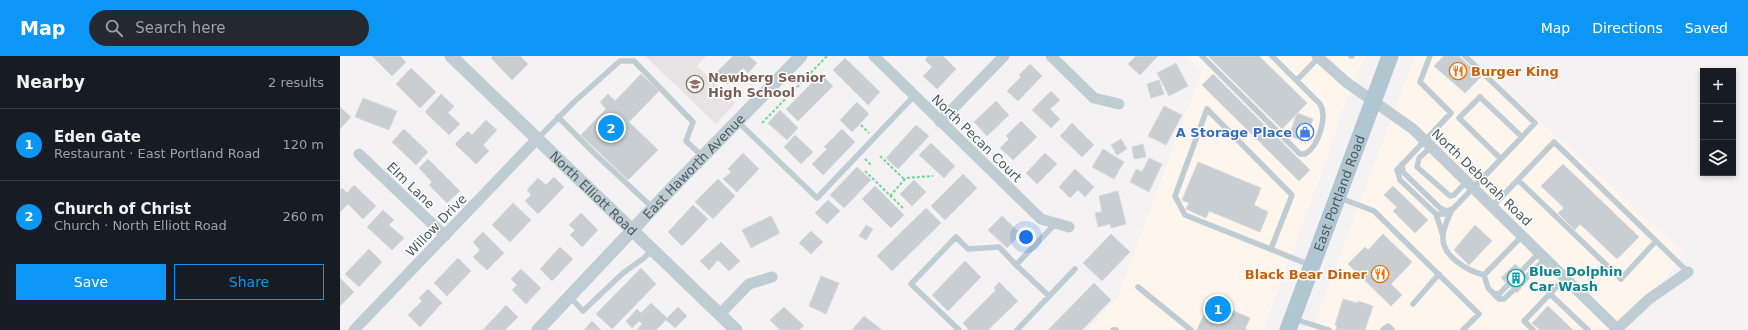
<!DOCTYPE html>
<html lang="en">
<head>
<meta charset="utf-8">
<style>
	:root { --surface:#171b24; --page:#242831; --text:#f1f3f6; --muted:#9ea1a6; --line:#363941; --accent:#0c96f5 }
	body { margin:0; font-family:"DejaVu Sans",sans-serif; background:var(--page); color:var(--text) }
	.controls { position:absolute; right:12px; top:12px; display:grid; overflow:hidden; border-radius:0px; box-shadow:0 2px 6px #0003 }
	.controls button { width:36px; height:36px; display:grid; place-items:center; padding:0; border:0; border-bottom:1px solid var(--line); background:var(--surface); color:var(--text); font:20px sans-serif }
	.you { position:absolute; left:686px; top:181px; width:14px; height:14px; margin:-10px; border:3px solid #fff; border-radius:50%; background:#1a73e8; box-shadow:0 0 0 6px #1a73e833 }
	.badge { display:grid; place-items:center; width:26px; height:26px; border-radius:50%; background:var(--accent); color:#fff; font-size:13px; font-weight:700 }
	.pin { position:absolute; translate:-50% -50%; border:2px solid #fff; box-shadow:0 1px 4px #0006 }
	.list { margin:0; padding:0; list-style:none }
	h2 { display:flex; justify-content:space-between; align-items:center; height:52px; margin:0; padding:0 16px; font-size:17px }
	h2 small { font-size:13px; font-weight:400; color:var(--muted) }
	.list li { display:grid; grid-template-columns:26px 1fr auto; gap:12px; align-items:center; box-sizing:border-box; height:72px; padding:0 16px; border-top:1px solid var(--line) }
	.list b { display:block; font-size:15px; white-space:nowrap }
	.list p { margin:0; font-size:13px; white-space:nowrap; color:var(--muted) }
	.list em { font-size:13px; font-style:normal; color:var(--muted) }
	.actions { display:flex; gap:8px; padding:12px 16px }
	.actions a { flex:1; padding:9px 0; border:1px solid var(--accent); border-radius:0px; text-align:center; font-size:14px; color:var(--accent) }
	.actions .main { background:var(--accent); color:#fff }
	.icon { flex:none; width:22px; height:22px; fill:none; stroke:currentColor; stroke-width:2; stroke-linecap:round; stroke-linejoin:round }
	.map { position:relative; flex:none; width:1408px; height:274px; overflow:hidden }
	header { display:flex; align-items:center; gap:24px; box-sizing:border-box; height:56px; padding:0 20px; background:var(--accent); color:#fff }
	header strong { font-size:19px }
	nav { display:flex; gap:22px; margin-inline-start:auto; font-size:14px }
	.search { width:280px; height:36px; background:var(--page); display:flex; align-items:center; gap:10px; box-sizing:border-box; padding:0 14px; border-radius:22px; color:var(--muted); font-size:15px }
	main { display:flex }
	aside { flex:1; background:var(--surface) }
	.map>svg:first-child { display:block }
</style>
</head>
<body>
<header>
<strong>Map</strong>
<div class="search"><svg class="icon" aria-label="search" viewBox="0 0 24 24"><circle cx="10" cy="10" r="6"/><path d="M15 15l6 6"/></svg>Search here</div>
<nav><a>Map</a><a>Directions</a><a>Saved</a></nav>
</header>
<main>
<aside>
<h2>Nearby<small>2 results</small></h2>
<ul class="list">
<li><span class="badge">1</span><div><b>Eden Gate</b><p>Restaurant · East Portland Road</p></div><em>120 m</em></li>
<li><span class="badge">2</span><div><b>Church of Christ</b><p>Church · North Elliott Road</p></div><em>260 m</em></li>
</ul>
<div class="actions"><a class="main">Save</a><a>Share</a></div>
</aside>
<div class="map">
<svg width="1408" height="274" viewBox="0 0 1408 274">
	<rect width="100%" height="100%" fill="#f5f2f3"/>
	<!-- commercial -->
	<path fill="#fef6ed" d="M847,0H1025L1003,53L985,108L923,274H747L777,242L862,15Z
		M1075,0H1129L1344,197L1287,274H972Z"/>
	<!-- education -->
	<path fill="#e6e3e5" d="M305,0H366L357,10L395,47L376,68Z"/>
	<!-- building -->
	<path fill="#c9ced2" stroke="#d6dade" d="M32,0H60L66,6L52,20Z
		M153,0H180L188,8L172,24L151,2Z
		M393,0H409L417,7L408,17L403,12L387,28L376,17Z
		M588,0H603L616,13L597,33L583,20L592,11L585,4Z
		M796,0H818L800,19L788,8Z
		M868,0H919L967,47L942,73Z
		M1104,0H1119L1141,21L1125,37L1094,10Z
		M505,2L540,36L528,49L493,14Z
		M836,7L848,30L829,40L817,17Z
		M690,8L702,20L678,45L667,35L681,21L679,19Z
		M71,12L96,36L80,52L56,28Z
		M301,18L319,35L289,66L318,94L288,124L241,79L266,53L260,46L268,38L275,45Z
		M481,18L493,30L458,65L446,53Z
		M873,18L970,114L959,125L862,29Z
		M819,24L824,38L811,42L807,28Z
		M711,35L720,44L710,53L720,63L711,72L692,54Z
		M101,38L114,50L108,57L120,68L109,79L85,56Z
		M23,42L57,55L49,74L15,61Z
		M656,45L669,59L647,80L634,66Z
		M517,46L529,58L512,76L500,64Z
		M824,50L842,59L826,89L808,80Z
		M0,51L11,61L0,73Z
		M440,54L458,72L447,84L428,67Z
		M957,57L973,63L965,85L949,80Z
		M146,64L157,74L143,89L149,95L136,108L115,88L128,75L132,79Z
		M681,65L697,81L673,104L660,92L669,83L666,80Z
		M732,67L754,89L742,101L720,80Z
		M576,69L589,80L558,113L546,102Z
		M64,73L88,96L76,109L52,86Z
		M502,73L515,86L483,119L472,108L487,93L484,91Z
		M455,79L473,96L461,108L444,91Z
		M781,83L787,93L777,99L771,89Z
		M591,87L615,110L604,122L579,99Z
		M803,88L806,101L794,103L792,91Z
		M763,93L784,106L774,123L752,111Z
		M403,97L419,113L397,136L383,123L391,116L388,113Z
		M705,97L717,108L697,128L686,117Z
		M809,102L822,108L809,136L790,126L796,113L802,116Z
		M88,103L120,135L107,147L89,129L92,126L79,112Z
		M858,106L921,132L914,149L928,156L920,176L869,155L866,162L846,153L849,147L842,144Z
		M1223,108L1299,181L1277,203L1240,168L1235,174L1218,157L1224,152L1201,130Z
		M517,111L531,124L504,152L490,139Z
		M735,113L754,131L745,141L738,134L730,142L719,131Z
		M623,118L637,132L605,164L591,150Z
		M214,121L224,131L198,158L185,145L191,139L187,134L198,122L206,129Z
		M378,123L395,140L373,163L355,146Z
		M574,124L586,136L572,150L560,138Z
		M14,129L36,150L23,163L8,148L0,156V134L2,132L7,137Z
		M535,130L564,159L551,172L522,143Z
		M1053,130L1088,164L1075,177L1053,155L1057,151L1044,139Z
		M778,135L786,168L771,172L770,168L758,171L755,157L762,156L759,140Z
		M488,144L500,155L487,168L475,157Z
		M173,147L191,164L170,186L152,169Z
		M353,149L368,163L342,190L328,176Z
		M586,152L601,167L552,215L537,200Z
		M43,154L54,164L49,169L64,182L52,194L27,171Z
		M241,157L258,174L242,191L230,179L235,174L229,169Z
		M431,160L440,177L411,192L402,174Z
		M662,160L681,178L667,192L648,174Z
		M526,169L533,173L526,184L519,180Z
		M1135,169L1152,185L1129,209L1114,194Z
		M471,175L483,186L471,198L459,187Z
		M143,176L164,197L147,214L133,201L140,194L133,186Z
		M771,178L790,196L762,225L743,207Z
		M1043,178L1072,206L1051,228L1062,239L1051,250L1008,208L1025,191L1028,194Z
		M381,186L400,205L389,215L378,204L369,214L360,205Z
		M220,191L233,203L212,225L200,213Z
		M29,193L42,206L19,231L5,218Z
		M118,202L131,215L107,240L94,227Z
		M625,205L641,221L608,255L592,239Z
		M1175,208L1190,222L1177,237L1161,222Z
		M301,212L316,228L272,273L256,258Z
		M181,213L201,232L186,248L172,234L177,229L171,223Z
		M481,220L499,227L486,258L469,250Z
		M0,222L14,236L0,250Z
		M659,226L678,245L648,274H629L623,267L656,234L654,232Z
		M754,227L771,244L742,274H708Z
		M88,233L102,247L80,271L68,259L82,245L79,242Z
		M1003,243L1017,247L1018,245L1033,250L1025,274H996L997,270L995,269Z
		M870,245L910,262L905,273L908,274H857Z
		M311,247L327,262L338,251L347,260L335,272L326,264L316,274H297L302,268L299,265L292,272L286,265L297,253L301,257Z
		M166,249L178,261L165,274H143Z
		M1208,250L1233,274H1200L1192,267Z
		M444,251L464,270L459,274H440L430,264Z
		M524,260L542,274H512Z
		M252,265L261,274H244Z"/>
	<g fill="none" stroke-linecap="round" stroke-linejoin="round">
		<!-- path -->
		<path stroke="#74d596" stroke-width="2" stroke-dasharray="3 2" stroke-linecap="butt" d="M422,67L487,0
			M521,69L529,77
			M540,100L565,124
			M525,103L531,109
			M525,115L563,152
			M550,140L566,122L593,120"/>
		<!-- service -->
		<path stroke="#bfccd3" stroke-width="5.5" d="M862,0L960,98H965C978,91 988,61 980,48L932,0
			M1011,0H1012
			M1090,0L1080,26L1111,57L1057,114L1060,124L1096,158H1106L1113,153L1182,81L1140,41L1119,62L1161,103
			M1125,0L1195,67L1182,81
			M957,24L979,1
			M218,61L255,98L313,152
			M397,65L477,142L574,40
			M197,83L234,46L280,5H294L353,66L346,85L362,100
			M1091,91L1079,102L1077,111L1110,140L1114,139L1126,126
			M1062,108L1063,116L1100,152L1106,155L1110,154
			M1178,124L1281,223L1316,185L1348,216
			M1000,142L1034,155L1139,258L1123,274
			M1152,151L1214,86L1316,185
			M1112,153C1109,161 1103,172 1103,180C1101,200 1128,215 1144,219L1182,180
			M1096,158L1103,180
			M931,193L952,139L867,53L835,140L845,159L970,209
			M676,209L709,240
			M1144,219L1148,232L1159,243H1164L1205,203
			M798,231L851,274
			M1153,237L1159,238L1199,197
			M1210,238L1248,274
			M230,241L243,255L283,217L304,202L312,194
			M1073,248L1099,218
			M954,263L989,274
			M619,274L571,228L616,181L628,193L659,191L676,209L716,167
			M677,274L735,213
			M773,274H776
			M1043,274L1048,270L1052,274
			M1193,274L1184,265L1225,222"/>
		<!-- minor -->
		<path stroke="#bfccd3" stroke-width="11" d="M534,0L701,163L729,171
			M711,0L754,42L779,48
			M977,0L1006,26L1073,73L1277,273
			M600,66L664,0
			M19,98L105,180
			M380,258L409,228L432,221
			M14,274L197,83
			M1276,274L1309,243L1348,216"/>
		<!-- tertiary -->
		<g stroke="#bfccd3" stroke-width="13">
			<path id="s1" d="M111,0L396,274"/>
			<path id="s2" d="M198,274L333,131L461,0"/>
		</g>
		<!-- primary -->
		<path stroke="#b0c7d2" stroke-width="17" id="s3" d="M948,274L1050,0"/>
	</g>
	<!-- icons -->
	<defs>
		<symbol id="restaurant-ring" viewBox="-11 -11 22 22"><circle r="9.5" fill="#fff" stroke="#e8710a" stroke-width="1.5"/><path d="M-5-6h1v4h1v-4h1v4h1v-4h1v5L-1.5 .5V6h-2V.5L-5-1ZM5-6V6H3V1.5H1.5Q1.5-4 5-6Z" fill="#e8710a"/></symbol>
		<symbol id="school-ring" viewBox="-11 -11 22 22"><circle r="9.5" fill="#fff" stroke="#8d6e63" stroke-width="1.5"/><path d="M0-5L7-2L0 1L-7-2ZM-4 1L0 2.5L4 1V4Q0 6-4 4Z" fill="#8d6e63"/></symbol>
		<symbol id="shop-ring" viewBox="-11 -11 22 22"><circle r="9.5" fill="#fff" stroke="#3f7fe0" stroke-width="1.5"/><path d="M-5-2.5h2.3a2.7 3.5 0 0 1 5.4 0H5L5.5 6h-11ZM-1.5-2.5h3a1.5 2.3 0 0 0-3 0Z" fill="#3f7fe0"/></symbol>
		<symbol id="building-ring" viewBox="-11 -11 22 22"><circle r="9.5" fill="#fff" stroke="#0f9aa8" stroke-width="1.5"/><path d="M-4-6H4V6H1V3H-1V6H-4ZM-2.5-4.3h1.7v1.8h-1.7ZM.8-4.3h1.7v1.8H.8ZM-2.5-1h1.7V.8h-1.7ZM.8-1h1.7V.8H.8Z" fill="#0f9aa8"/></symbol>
	</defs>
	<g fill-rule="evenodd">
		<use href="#restaurant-ring" x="1108" y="5" width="20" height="20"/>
		<use href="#school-ring" x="345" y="18" width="20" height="20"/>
		<use href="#shop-ring" x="955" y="66" width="20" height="20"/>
		<use href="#restaurant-ring" x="1030" y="208" width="20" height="20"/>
		<use href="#building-ring" x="1166" y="212" width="20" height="20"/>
	</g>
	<g text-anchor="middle" stroke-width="3" stroke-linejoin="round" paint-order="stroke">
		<!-- food labels -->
		<g font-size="13" font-weight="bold" fill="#c56008" stroke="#fff" text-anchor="start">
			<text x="1131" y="20">Burger King</text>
			<text x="1027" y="223" text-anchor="end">Black Bear Diner</text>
		</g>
		<!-- education labels -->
		<g font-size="13" font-weight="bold" fill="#785e54" stroke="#fff" text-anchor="start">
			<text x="368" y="26">Newberg Senior<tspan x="368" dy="15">High School</tspan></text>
		</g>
		<!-- shop labels -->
		<g font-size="13" font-weight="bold" fill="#366cbe" stroke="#fff" text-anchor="end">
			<text x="952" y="81">A Storage Place</text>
		</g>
		<!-- street labels -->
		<g font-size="13" fill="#485a62" stroke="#fff">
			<text transform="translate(637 82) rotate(44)" y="5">North Pecan Court</text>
			<text dy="5" stroke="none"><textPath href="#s2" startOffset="226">East Haworth Avenue</textPath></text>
			<text transform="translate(1142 121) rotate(44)" y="5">North Deborah Road</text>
			<text transform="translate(71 129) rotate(44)" y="5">Elm Lane</text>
			<text dy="5" stroke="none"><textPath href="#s1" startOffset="198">North Elliott Road</textPath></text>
			<text dy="5" stroke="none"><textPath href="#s3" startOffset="146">East Portland Road</textPath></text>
			<text transform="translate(96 169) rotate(-46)" y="5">Willow Drive</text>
		</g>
		<!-- culture labels -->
		<g font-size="13" font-weight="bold" fill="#0d838f" stroke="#fff" text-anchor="start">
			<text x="1189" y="220">Blue Dolphin<tspan x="1189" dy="15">Car Wash</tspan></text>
		</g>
	</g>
</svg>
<div class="controls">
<button>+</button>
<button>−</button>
<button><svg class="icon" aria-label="layers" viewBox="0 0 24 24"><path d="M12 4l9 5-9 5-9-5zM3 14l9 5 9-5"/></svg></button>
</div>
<div class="you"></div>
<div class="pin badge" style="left:878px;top:253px">1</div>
<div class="pin badge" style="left:271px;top:72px">2</div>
</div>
</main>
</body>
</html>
